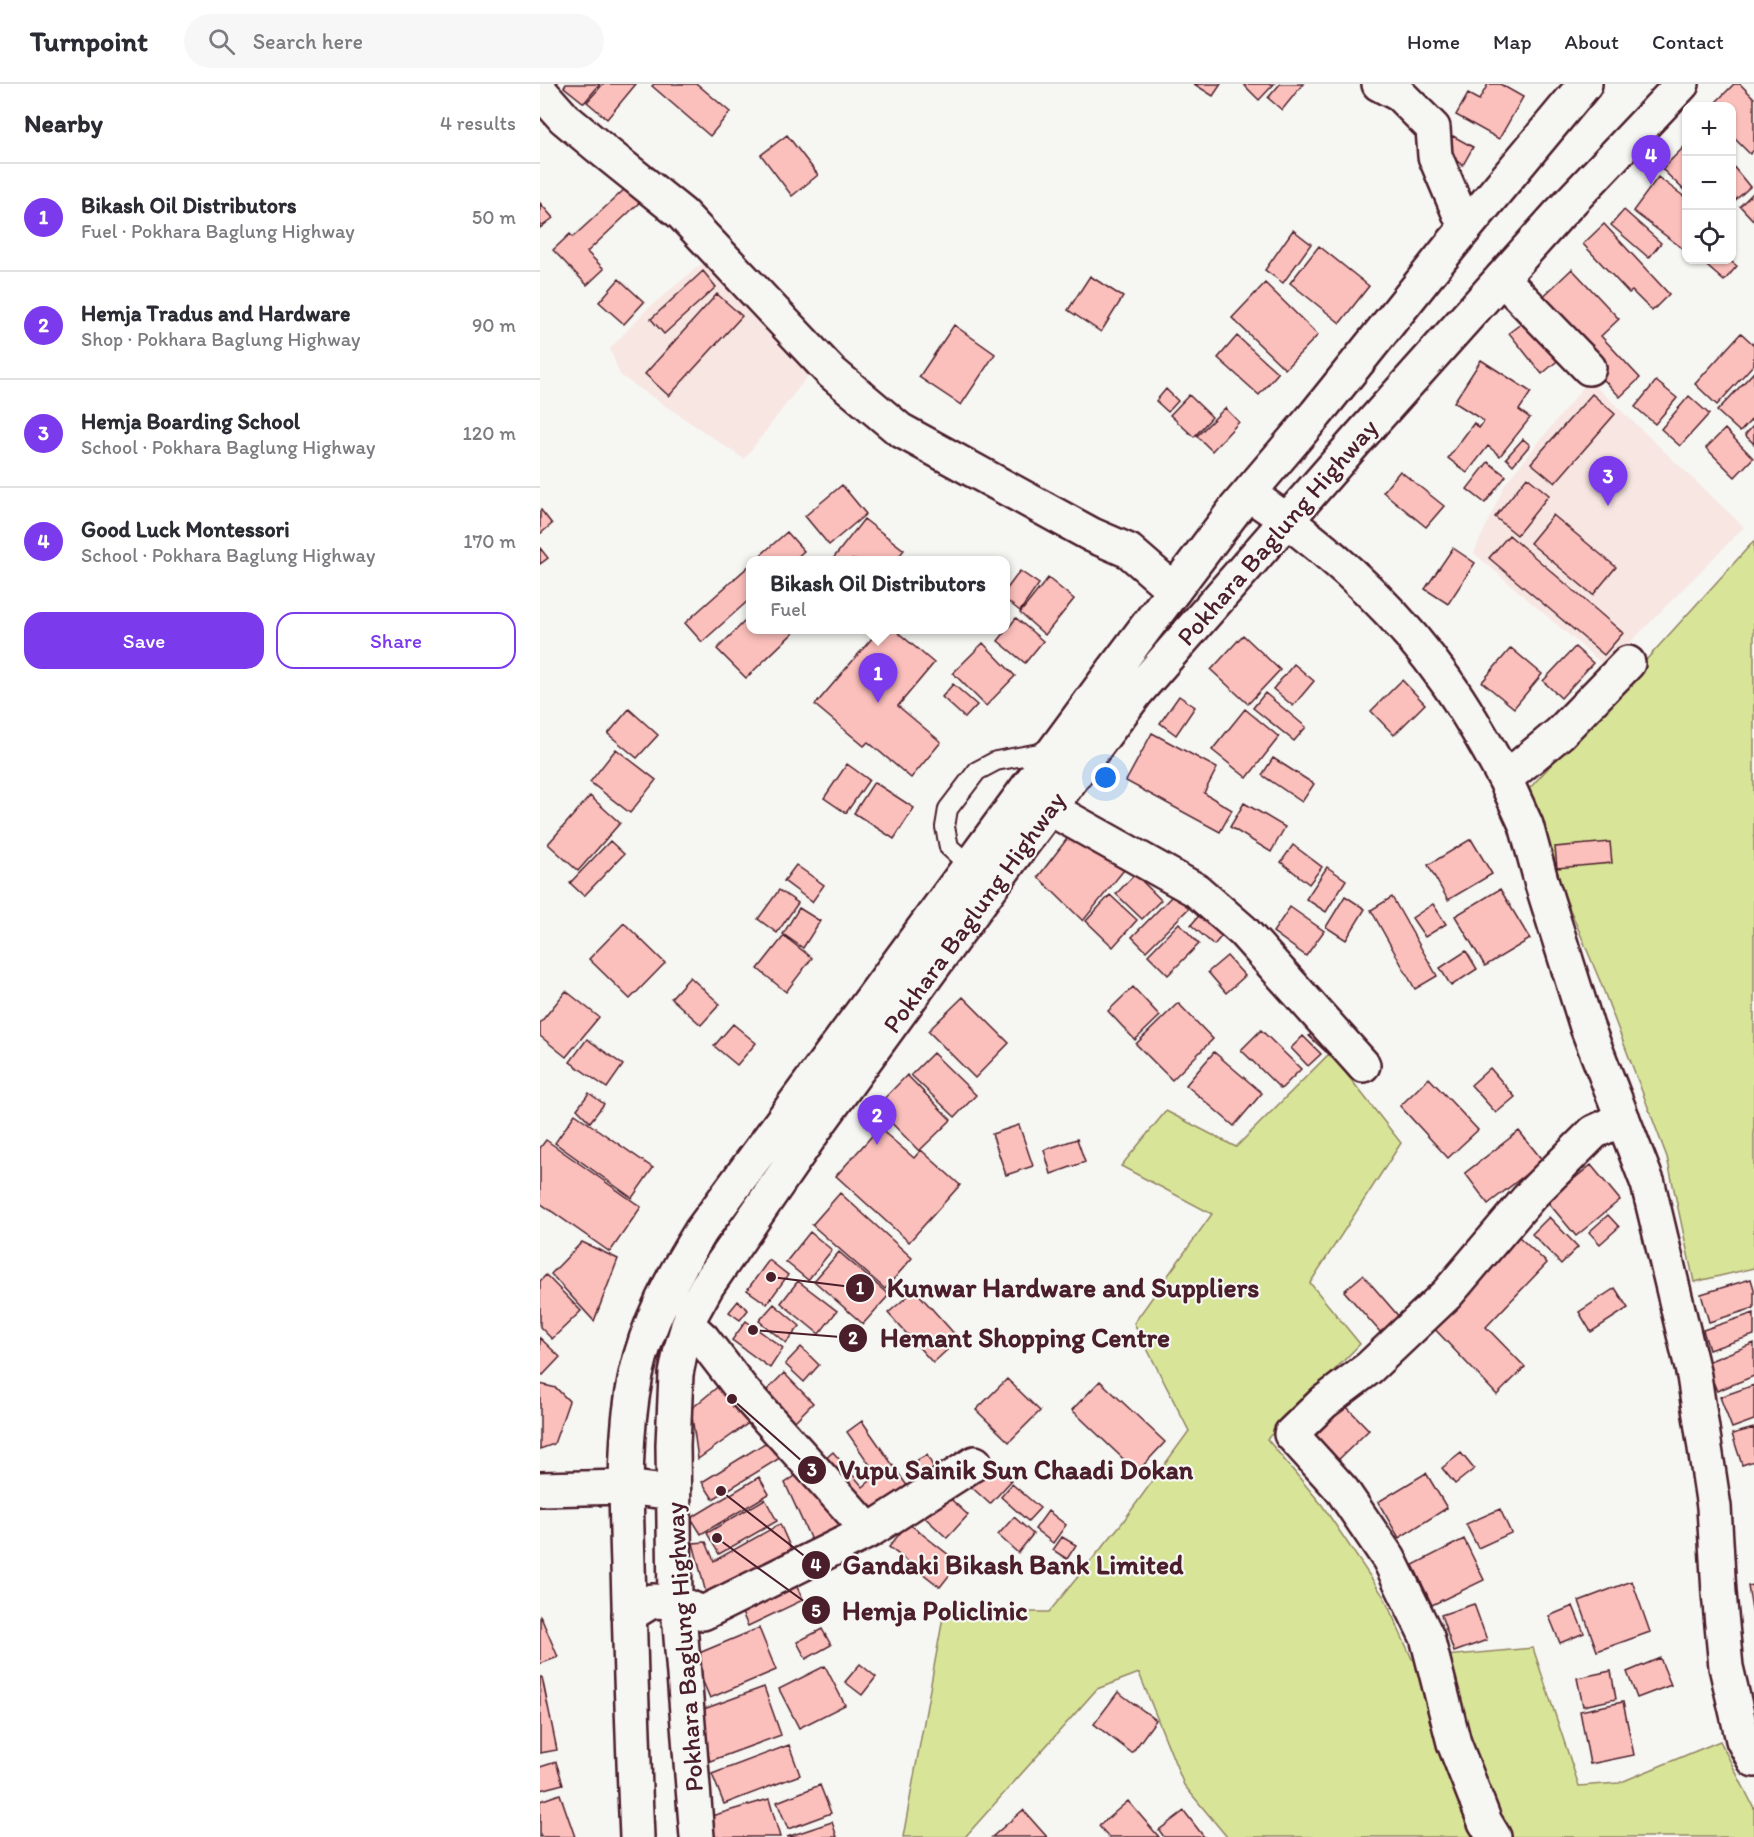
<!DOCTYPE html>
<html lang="en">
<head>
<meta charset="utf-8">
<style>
	:root { --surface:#fff; --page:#f7f7f7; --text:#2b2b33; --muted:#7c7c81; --line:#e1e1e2; --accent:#7c3aed }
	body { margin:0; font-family:Itim,sans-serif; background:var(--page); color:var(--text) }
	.controls { position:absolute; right:18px; top:18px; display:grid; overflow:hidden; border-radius:12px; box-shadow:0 2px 4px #0004 }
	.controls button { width:54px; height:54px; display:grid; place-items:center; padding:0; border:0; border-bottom:2px solid var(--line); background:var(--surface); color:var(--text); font:30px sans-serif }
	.you { position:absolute; left:566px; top:694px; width:21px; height:21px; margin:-15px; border:4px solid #fff; border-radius:50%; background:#1a73e8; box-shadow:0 0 0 9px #1a73e833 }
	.badge { display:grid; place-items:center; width:39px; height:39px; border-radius:50%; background:var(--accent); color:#fff; font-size:20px; font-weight:700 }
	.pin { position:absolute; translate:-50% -50px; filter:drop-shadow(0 2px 3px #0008) }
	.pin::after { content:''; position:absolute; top:32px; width:21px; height:18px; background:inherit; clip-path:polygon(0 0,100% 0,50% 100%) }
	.popup { position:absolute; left:206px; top:472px; width:264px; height:78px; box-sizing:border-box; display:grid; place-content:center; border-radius:12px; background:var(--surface); filter:drop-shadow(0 2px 4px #0005); font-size:20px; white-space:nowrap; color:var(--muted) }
	.popup b { font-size:22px; color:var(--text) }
	.popup::after { content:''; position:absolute; left:50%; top:100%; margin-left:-12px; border:12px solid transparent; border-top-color:var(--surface) }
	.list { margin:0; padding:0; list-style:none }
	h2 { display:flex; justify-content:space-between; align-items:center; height:78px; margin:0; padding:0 24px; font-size:26px }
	h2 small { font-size:20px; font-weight:400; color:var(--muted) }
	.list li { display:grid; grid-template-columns:39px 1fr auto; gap:18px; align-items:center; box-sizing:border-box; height:108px; padding:0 24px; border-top:2px solid var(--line) }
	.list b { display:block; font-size:22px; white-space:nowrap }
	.list p { margin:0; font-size:20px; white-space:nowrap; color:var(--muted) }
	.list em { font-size:20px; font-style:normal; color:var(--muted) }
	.actions { display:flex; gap:12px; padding:18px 24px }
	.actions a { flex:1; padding:14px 0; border:2px solid var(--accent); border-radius:18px; text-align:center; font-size:21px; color:var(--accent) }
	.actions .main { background:var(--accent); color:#fff }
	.icon { flex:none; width:33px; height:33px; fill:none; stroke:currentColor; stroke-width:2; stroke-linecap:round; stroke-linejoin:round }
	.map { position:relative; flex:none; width:1214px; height:1753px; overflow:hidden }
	header { display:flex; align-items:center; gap:36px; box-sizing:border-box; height:84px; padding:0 30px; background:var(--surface); border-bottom:2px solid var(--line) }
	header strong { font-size:28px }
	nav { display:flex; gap:33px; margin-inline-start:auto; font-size:21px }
	.search { width:420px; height:54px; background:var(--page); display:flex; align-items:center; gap:15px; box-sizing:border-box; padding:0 21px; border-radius:33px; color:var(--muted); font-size:22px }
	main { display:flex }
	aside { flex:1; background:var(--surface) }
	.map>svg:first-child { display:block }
</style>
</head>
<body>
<header>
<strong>Turnpoint</strong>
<div class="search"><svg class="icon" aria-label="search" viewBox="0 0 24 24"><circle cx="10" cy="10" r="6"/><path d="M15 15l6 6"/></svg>Search here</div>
<nav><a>Home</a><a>Map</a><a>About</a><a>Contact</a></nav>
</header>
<main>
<aside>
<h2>Nearby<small>4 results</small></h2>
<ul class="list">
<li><span class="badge">1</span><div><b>Bikash Oil Distributors</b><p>Fuel · Pokhara Baglung Highway</p></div><em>50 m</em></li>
<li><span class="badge">2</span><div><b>Hemja Tradus and Hardware</b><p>Shop · Pokhara Baglung Highway</p></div><em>90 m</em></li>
<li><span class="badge">3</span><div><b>Hemja Boarding School</b><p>School · Pokhara Baglung Highway</p></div><em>120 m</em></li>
<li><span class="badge">4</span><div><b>Good Luck Montessori</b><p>School · Pokhara Baglung Highway</p></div><em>170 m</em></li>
</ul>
<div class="actions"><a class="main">Save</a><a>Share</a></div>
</aside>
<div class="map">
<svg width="1214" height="1753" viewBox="0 0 1214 1753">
	<rect width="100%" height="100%" fill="#f6f6f2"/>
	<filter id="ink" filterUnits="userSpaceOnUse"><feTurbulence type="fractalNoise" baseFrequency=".0167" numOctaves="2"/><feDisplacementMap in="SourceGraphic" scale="12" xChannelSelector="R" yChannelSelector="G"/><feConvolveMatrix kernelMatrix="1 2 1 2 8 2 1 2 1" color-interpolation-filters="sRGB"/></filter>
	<g filter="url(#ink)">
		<!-- built -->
		<path fill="#f8e6e2" d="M172,171L276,281L204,375L80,291L70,265L104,228Z
			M1049,296L1204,443L1066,583L934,469L965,400Z"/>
		<!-- green -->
		<path fill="#d8e598" stroke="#918262" stroke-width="1.5" d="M1214,457V1184L1154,1198L1127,1073L1060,897L1019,799L989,705Z
			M790,969L861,1059L770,1199L820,1260L727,1355L782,1421L844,1513L872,1575L993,1564L1039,1702L1079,1699L1180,1657L1214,1724V1753H687L644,1701L599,1589L557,1605L425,1753H363L404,1528H509L582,1439L649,1347L594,1239L672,1130L581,1082L626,1027L696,1063Z"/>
		<!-- building -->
		<path fill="#fcc0bc" stroke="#4a1f2b" stroke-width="1.5" d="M26,0H60L44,19L24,3Z
			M63,0H96L67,35L47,18Z
			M114,0H157L190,28L170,52L112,2Z
			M654,0H681L673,12Z
			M703,0H734L719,16Z
			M740,0H763L742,26L728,14Z
			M948,0H960L983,13L959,55L916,31L928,10L939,16Z
			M1194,0H1200L1214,14V66L1210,70L1192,52V22H1172Z
			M247,51L278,91L252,112L221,71Z
			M913,52L933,63L923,81L903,69Z
			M1146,61V108L1122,85Z
			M1192,81L1210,103L1192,119Z
			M1118,93L1146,114V167L1093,127Z
			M87,103L100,118L47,168L64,185L47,201L13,166L30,150L33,153Z
			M1214,108V137L1200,122Z
			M0,119L13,134L0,144Z
			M1084,126L1121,159L1109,174L1071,141Z
			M1064,140L1129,210L1112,227L1092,207L1089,209L1043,160Z
			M753,146L771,160L743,199L725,186Z
			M779,162L829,202L800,239L750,199Z
			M1160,176H1189L1197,182L1184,197Z
			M1032,185L1079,235L1061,252L1100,294L1080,313L994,221Z
			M163,187L176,203L124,250L111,235Z
			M550,192L583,213L561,248L528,226Z
			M79,195L104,218L84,240L59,218Z
			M725,199L778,251L745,285L692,234Z
			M177,210L202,232L129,312L105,290Z
			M991,232L1023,272L1002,290L969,249Z
			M414,241L455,270L421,321L379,293Z
			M1201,249L1214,261V280L1177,321L1155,300Z
			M697,252L738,289L719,311L678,274Z
			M941,276L991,308L979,326L990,334L960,372L948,362L927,389L908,374L934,339L939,344L944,337L914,318Z
			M1214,288V333L1200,348L1177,327Z
			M1116,297L1137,314L1115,340L1095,323Z
			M626,305L638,317L628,328L616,317Z
			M1052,310L1075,330L1015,399L991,379Z
			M649,311L672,333L654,353L630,331Z
			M1149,312L1169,330L1140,362L1121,345Z
			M685,324L699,338L672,367L657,352Z
			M1214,341V360L1205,351Z
			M1185,345L1213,374L1195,393L1166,364Z
			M983,355L990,361L973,381L966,374Z
			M948,378L966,392L945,419L927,405Z
			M860,387L904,422L886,443L843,408Z
			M987,393L1009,411L977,451L955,433Z
			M302,401L326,430L289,461L265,432Z
			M1,426L12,440L0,450V427Z
			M1013,431L1076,483L1053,511L990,459Z
			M324,435L364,466L356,476H292Z
			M247,448L264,467L254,476H215Z
			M969,451L1083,549L1064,571L949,474Z
			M0,464L8,474L0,480Z
			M913,464L935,479L908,520L885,505Z
			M210,481V515L162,558L145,539Z
			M480,487L499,500L480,527L466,516V506Z
			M508,494L534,515L505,551L480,529Z
			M210,532V546H251L254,548L206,594L177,565Z
			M476,534L503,557L485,579L458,557Z
			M339,546H355L394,579L358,622L401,658L371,694L328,658L324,662L275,621Z
			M703,551L740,586L708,620L671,586Z
			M443,559L475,592L446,622L413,589Z
			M1035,563L1053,579L1021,614L1003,597Z
			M971,564L1002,590L974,624L942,598Z
			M754,580L774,597L753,622L733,605Z
			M862,596L885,620L854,651L831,627Z
			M413,600L437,621L425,634L402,613Z
			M725,609L766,643L754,657L713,624Z
			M639,612L655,623L636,651L620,639Z
			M89,625L118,651L97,674L68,650Z
			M705,625L739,653L707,694L672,666Z
			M612,649L677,684L664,709L692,726L680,748L586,697Z
			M76,665L116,696L90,729L50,698Z
			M733,674L774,700L762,718L722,691Z
			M307,680L329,696L306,729L284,714Z
			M334,698L374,724L354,755L314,729Z
			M50,712L80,739L38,787L8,760Z
			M704,719L745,743L731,768L690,743Z
			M536,743L588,781L543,837L498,793Z
			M931,755L952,790L908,816L888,781Z
			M70,757L84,770L44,812L30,799Z
			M1070,758L1072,779L1017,784L1015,763Z
			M753,761L782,783L769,800L741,778Z
			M256,781L284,801L272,818L244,797Z
			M787,783L806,796L786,828L766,815Z
			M595,790L621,816L602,835L576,810Z
			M960,805L990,855L945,882L915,832Z
			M239,806L258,819L237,849L218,835Z
			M634,810L649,824L606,867L592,853Z
			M570,811L597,836L573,863L546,837Z
			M805,812L825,825L806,856L786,843Z
			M852,813L897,892L875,905L831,826Z
			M893,820L906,840L885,853L872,834Z
			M668,821L691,841L674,861L651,841Z
			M750,823L784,847L766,872L733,848Z
			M259,824L280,837L263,864L243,850Z
			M84,839L125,879L90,915L49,875Z
			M639,839L659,860L628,891L608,871Z
			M244,852L272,874L246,908L218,885Z
			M926,867L937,885L911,902L900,884Z
			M687,872L705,892L686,909L668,888Z
			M150,893L180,920L161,941L131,914Z
			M593,903L620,932L595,956L568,927Z
			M26,907L59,933L26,973L0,952V939Z
			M423,913L469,959L435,994L388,947Z
			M638,919L673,955L632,996L596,960Z
			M193,940L216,959L197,981L174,962Z
			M779,941L796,958L786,968L769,952Z
			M721,946L761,985L741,1005L701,966Z
			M763,952L781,970L768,982L751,964Z
			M47,955L83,981L67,1004L30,978Z
			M674,968L722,1009L694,1042L646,1001Z
			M393,969L436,1011L415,1033L371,991Z
			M950,984L975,1013L956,1029L931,1001Z
			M367,991L411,1036L379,1067L336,1023Z
			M889,994L938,1046L908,1074L860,1022Z
			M49,1009L64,1020L50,1038L37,1025Z
			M35,1030L113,1084L92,1114L15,1059Z
			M479,1041L493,1082L466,1091L452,1050Z
			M339,1044L374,1074L381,1066L420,1101L369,1158L296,1092Z
			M979,1047L1003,1077L948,1120L925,1089Z
			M537,1055L545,1078L511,1090L504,1066Z
			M6,1056L101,1123L70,1168L0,1119V1064Z
			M1051,1081L1080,1116L1036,1152L1007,1117Z
			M300,1109L372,1174L345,1205L272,1141Z
			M1068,1131L1079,1143L1060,1160L1049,1148Z
			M1009,1133L1038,1163L1021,1180L992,1150Z
			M270,1148L292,1166L268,1196L246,1178Z
			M978,1152L1007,1179L946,1243L985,1283L957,1311L891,1241Z
			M42,1158L78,1175L54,1237L11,1190Z
			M299,1168L349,1211L323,1240L274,1197Z
			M229,1176L248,1191L227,1220L207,1206Z
			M6,1191L41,1227L12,1255L0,1243V1197Z
			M823,1191L861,1235L842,1250L804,1207Z
			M1211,1195L1214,1205V1224L1169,1238L1161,1210Z
			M258,1197L297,1227L279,1250L241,1219Z
			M1075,1204L1088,1224L1051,1248L1039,1228Z
			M375,1206L419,1255L393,1279L348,1229Z
			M198,1217L208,1226L200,1236L189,1228Z
			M234,1220L260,1242L246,1259L219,1237Z
			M1214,1229V1251L1169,1266L1163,1246Z
			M206,1237L243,1264L230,1284L192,1256Z
			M0,1254L20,1273L3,1291L0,1289Z
			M1214,1259V1292L1177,1307L1165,1279Z
			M261,1263L279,1281L264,1298L245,1280Z
			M244,1289L273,1319L249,1343L220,1313Z
			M187,1295L217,1333L158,1375L151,1325Z
			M467,1295L500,1327L469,1358L436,1326Z
			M560,1297L625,1358L597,1388L532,1326Z
			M0,1300L16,1304L29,1317L14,1360L0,1365Z
			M1214,1301V1336L1192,1344L1180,1313Z
			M802,1318L829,1346L794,1380L767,1352Z
			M322,1337L368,1403L324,1437L278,1381L293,1368L323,1403L337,1391L307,1348Z
			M1214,1344V1377L1202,1381L1192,1350Z
			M238,1351L248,1369L173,1415L162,1398Z
			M921,1369L934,1385L915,1400L902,1384Z
			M387,1371L399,1394L377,1406L365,1382Z
			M449,1376L471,1397L450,1420L427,1399Z
			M267,1384L320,1441L276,1467L245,1399Z
			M886,1389L907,1424L859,1454L838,1418Z
			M219,1393L229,1410L161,1450L151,1434Z
			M472,1400L500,1424L488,1437L461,1413Z
			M401,1406L428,1431L407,1454L380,1429Z
			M225,1415L237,1437L179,1470L167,1449Z
			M960,1425L971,1449L938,1464L926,1440Z
			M508,1427L526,1441L513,1459L495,1445Z
			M474,1433L493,1450L478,1469L458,1451Z
			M368,1439L419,1479L400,1503L349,1463Z
			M240,1440L255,1474L169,1521L153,1459L166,1458L174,1477Z
			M522,1453L536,1461L527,1475L513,1466Z
			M924,1455L944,1496L892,1521L873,1481Z
			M253,1494L263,1516L208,1542L198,1520Z
			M1092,1497L1110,1548L1057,1567L1039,1517Z
			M1214,1501V1538L1208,1502Z
			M934,1520L947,1556L914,1568L901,1531Z
			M1033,1522L1044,1549L1020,1559L1009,1532Z
			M0,1531L18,1573L0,1580Z
			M219,1544L236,1586L170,1614L152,1572Z
			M282,1545L291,1561L266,1575L257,1558Z
			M1120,1574L1131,1601L1097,1614L1087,1588Z
			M320,1580L336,1593L322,1611L305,1598Z
			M285,1582L305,1621L259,1644L239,1605Z
			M1071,1587L1076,1615L1043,1622L1037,1594Z
			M0,1593H2L17,1666L0,1669Z
			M224,1603L241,1651L170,1677L153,1629Z
			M578,1608L616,1636L592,1669L554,1640Z
			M1083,1618L1094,1671L1050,1680L1040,1627Z
			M249,1661L260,1691L184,1720L172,1690Z
			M16,1678L23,1700L0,1706V1683Z
			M280,1701L291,1729L248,1745L237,1718Z
			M20,1710L35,1753H0V1717Z
			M229,1715L240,1753H174L168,1733Z
			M588,1717L619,1753H569L559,1742Z
			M483,1726L507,1753H452Z
			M644,1727L664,1753H624L619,1746Z
			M292,1738L297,1753H247Z"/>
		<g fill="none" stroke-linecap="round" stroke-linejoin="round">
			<defs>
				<path id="lane" d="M430,782L409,763L405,743L408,725L437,687L456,677L499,669L513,661"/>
				<path id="street" d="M839,0L860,11L893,44L895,72L925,143
					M0,7L24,34L60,64L142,130L291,288L360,346L552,451L589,467L634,506
					M962,194L1049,284
					M709,410C785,461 853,522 906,597C928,628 947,662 965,695
					M1088,579L1020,649L965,695L986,741L1002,800L1047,943L1108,1100L1154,1292L1174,1423L1179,1509L1186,1583L1203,1656L1214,1676
					M509,724L656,806L703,847L823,981
					M148,1241L163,1255L203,1307L329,1447
					M89,1531L112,1517L135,1518L163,1529L329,1447L435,1379
					M954,1753L945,1738L914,1659L887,1553L849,1475L802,1406L751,1350L784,1318L829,1284L907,1210L991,1111L1054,1048L1083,1035"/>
				<path id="secondary" d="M0,1405L86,1403L133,1409"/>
				<path id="highway" d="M97,1753C93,1662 90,1572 88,1481C86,1418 83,1353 96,1291C107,1239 133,1192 161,1147L573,587L696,424L776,330L913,159L1045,0
					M157,1753L140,1541L135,1518L133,1361L136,1290L141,1265L152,1229L167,1202L282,1035L472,774L595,610L816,357L1019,130L1142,0"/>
			</defs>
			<!-- lane casing -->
			<use href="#lane" stroke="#4a1f2b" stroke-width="22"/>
			<!-- street casing -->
			<use href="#street" stroke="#4a1f2b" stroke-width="38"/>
			<!-- secondary casing -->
			<use href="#secondary" stroke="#4a1f2b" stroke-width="38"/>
			<!-- highway casing -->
			<use href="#highway" stroke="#4a1f2b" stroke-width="38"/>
			<!-- lane -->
			<use href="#lane" stroke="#f6f6f2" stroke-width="18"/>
			<!-- street -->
			<use href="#street" stroke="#f6f6f2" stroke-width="33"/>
			<!-- secondary -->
			<use href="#secondary" stroke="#f6f6f2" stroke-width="33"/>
			<!-- highway -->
			<use href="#highway" stroke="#f6f6f2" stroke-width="33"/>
		</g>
	</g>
	<g text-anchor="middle" stroke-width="4.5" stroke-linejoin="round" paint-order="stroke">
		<!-- street labels -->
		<g font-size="26" fill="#4a1f2b" stroke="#f6f6f2">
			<text transform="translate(737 448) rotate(-49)" y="9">Pokhara Baglung Highway</text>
			<text transform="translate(434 828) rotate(-54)" y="9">Pokhara Baglung Highway</text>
			<text transform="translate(144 1563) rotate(-94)" y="9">Pokhara Baglung Highway</text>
		</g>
	</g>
	<!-- callouts -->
	<path fill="none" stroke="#4a1f2b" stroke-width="2" d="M231 1193L320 1204M213 1246L313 1254M192 1315L272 1386M181 1407L276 1481M177 1454L276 1526"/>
	<g fill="#4a1f2b" stroke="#f6f6f2" stroke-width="2">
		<circle cx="231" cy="1193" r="6"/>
		<circle cx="213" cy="1246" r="6"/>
		<circle cx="192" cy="1315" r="6"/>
		<circle cx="181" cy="1407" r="6"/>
		<circle cx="177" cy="1454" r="6"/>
		<circle cx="320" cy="1204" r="15"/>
		<circle cx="313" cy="1254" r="15"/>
		<circle cx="272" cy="1386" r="15"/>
		<circle cx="276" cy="1481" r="15"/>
		<circle cx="276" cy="1526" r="15"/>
	</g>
	<g font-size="18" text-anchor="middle" font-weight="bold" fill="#fff">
		<text x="320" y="1210">1</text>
		<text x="313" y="1260">2</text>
		<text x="272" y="1392">3</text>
		<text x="276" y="1487">4</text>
		<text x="276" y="1533">5</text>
	</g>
	<g font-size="27" text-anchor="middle" font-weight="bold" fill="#4a1f2b" stroke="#f6f6f2" stroke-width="4.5" stroke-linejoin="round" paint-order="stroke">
		<text x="533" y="1213">Kunwar Hardware and Suppliers</text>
		<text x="485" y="1263">Hemant Shopping Centre</text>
		<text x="476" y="1395">Vupu Sainik Sun Chaadi Dokan</text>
		<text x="473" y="1490">Gandaki Bikash Bank Limited</text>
		<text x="395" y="1536">Hemja Policlinic</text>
	</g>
</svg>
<div class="controls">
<button>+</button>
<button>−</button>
<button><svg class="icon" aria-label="locate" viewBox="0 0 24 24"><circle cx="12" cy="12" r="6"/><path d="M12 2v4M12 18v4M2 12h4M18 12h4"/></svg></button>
</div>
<div class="you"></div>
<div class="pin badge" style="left:338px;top:619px">1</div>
<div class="popup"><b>Bikash Oil Distributors</b>Fuel</div>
<div class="pin badge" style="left:337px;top:1061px">2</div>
<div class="pin badge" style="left:1068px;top:422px">3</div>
<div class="pin badge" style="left:1111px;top:101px">4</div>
</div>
</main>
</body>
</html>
